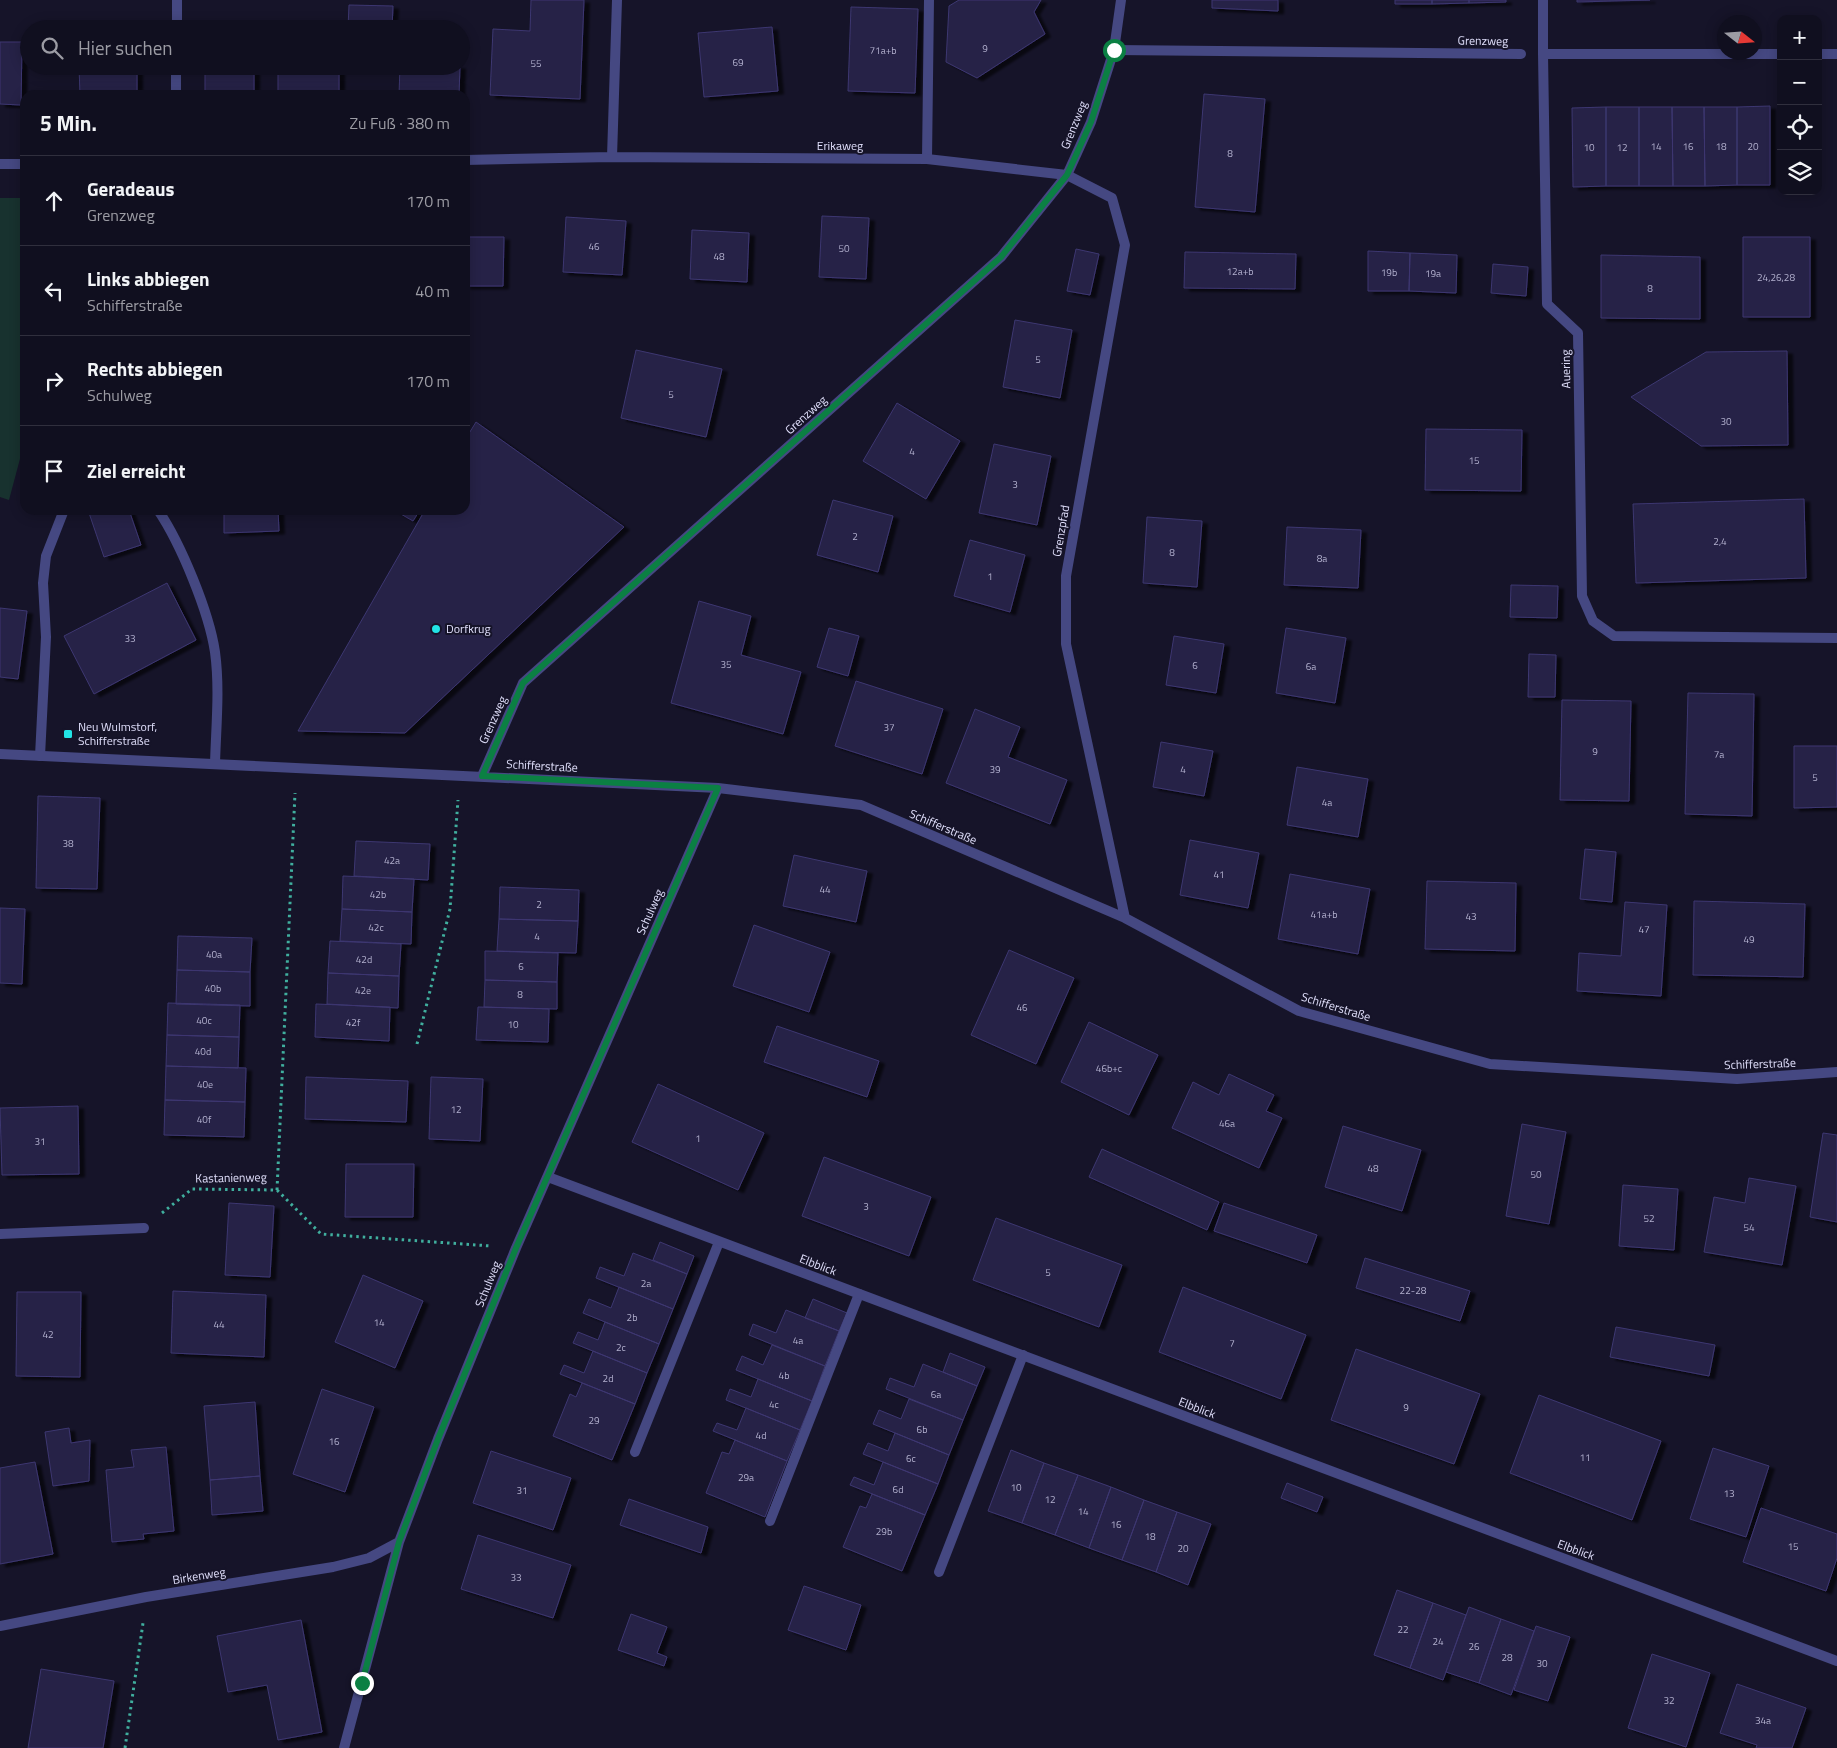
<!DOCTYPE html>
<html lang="de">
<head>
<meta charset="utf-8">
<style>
	:root { --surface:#100f1f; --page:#191828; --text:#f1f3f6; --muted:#9c9ca4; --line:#302f3d }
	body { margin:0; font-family:"Titillium Web",sans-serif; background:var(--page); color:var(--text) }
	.controls { position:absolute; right:15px; top:15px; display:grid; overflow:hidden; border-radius:10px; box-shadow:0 2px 12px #0003 }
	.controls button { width:45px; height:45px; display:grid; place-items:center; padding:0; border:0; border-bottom:1px solid var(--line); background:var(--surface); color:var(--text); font:25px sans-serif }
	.compass { position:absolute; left:1717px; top:15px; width:45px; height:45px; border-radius:50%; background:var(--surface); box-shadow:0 2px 12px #0003; rotate:107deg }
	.stop { position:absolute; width:15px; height:15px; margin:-11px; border:4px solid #0b8043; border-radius:50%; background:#fff }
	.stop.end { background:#0b8043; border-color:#fff; box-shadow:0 1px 5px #0008 }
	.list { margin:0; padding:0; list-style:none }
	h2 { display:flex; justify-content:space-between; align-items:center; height:65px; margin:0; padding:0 20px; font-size:21px }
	h2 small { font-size:16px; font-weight:400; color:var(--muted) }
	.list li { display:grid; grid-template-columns:32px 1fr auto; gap:15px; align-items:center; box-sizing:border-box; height:90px; padding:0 20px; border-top:1px solid var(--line) }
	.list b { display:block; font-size:19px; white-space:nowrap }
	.list p { margin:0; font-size:16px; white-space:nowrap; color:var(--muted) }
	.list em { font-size:16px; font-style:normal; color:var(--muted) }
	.icon { flex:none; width:28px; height:28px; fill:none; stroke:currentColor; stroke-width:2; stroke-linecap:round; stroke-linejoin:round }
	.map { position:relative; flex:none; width:1837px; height:1748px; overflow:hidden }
	.search { position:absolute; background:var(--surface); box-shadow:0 2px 12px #0003; left:20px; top:20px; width:450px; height:55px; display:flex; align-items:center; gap:12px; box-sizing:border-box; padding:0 18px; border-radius:28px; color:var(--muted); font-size:19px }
	.panel { position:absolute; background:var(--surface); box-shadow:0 2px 12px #0003; left:20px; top:90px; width:450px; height:425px; border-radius:15px }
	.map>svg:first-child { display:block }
</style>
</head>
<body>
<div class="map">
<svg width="1837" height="1748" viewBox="0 0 1837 1748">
	<defs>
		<filter id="shadow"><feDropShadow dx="5.5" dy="3" stdDeviation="1" flood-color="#0009"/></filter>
	</defs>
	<rect width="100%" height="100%" fill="#161429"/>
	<!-- green -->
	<path fill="#18322f" d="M0,198H25V440L9,500L0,497Z"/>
	<!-- building -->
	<path fill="#262247" stroke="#3d3771" filter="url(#shadow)" d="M531,0H584L580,99L490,95L493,29L530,31Z
		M959,0H1041L1034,12L1045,34L977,78L946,62L949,6Z
		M1212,0H1278V11L1212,8Z
		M1395,0H1432V4H1395Z
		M1432,0H1469V3L1432,4Z
		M1469,0H1506V2L1469,3Z
		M1577,0H1650L1577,2Z
		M349,5L393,6L392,29H348Z
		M851,7L918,9L915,93L848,91Z
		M79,27H136V29H79Z
		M772,27L778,91L704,97L698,33Z
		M0,42H22L21,105L0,104Z
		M79,66H137V95H80Z
		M205,66H254V95H205Z
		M278,66H339V95H278Z
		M400,66H460L459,95H399Z
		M1204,94L1265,99L1255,212L1195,207Z
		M1770,106V185H1737V107Z
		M1606,107V186L1573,187L1572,108Z
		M1606,107H1639V186H1606Z
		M1639,107H1672L1673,186H1639Z
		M1672,107H1704L1705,186H1673Z
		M1704,107H1737V185L1705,186Z
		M822,216L869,218L866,279L819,277Z
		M566,217L626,221L622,275L563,272Z
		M692,230L749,233L747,282L690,279Z
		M465,237H504L503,286H465Z
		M1743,237H1810V317H1743Z
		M1076,249L1099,254L1090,295L1067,291Z
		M1368,251L1410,253L1409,291H1368Z
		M1185,252L1296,254L1295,289L1184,288Z
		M1410,253L1457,255L1456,293L1409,291Z
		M1601,255L1700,257V319L1601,318Z
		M1493,264L1528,267L1526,296L1491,293Z
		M1015,320L1072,330L1060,398L1003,387Z
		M636,350L722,369L706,437L621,418Z
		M1787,351L1788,445L1701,446L1631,397L1706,352Z
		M897,403L960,441L926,499L863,461Z
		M476,422L624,527L405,733L298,731L425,510H465V440Z
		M1426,429L1522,430L1521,491L1425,490Z
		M994,444L1051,456L1037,525L979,513Z
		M1804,499L1806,578L1636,583L1633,504Z
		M833,500L893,516L878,572L817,555Z
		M88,510H129L141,545L104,557Z
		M224,510H278L279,531L224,533Z
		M394,510H420L413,521Z
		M1147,517L1202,521L1197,587L1143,583Z
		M1287,527L1361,530L1358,588L1284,585Z
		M970,540L1025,555L1010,612L954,596Z
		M167,583L196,640L94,694L64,636Z
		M1511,585L1558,586L1557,618L1510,617Z
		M699,601L751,616L741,655L801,672L783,734L671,703Z
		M0,608L27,611L18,679L0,677Z
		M829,628L859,636L848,676L817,667Z
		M1286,628L1346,638L1335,703L1276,693Z
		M1174,636L1224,644L1216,693L1166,685Z
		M1529,654L1556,655L1555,697H1528Z
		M856,681L943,709L922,774L835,746Z
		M1688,693L1754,694L1752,816L1685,814Z
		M1562,700L1631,701L1629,801L1560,800Z
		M975,709L1020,727L1008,757L1067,780L1050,824L946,783Z
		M1161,742L1213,751L1204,796L1153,787Z
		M1794,746H1837V807L1794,808Z
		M1297,767L1368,779L1358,837L1287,825Z
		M38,796L100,798L97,889L36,888Z
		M1190,840L1259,853L1248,908L1180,895Z
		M356,841L430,844L428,880L354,876Z
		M1585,849L1616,852L1612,902L1580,899Z
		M794,855L867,871L856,922L783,906Z
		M1290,874L1370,889L1358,954L1278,939Z
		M343,876L414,879L412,912L342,909Z
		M1427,881L1516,883L1515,951L1425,949Z
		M500,887L579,890L578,921L499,919Z
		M1694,901L1805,904L1803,977L1693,975Z
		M1625,902L1667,905L1661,996L1577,991L1579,953L1621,956Z
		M0,908L25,909L22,984L0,983Z
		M342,909L412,912L411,944L340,941Z
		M499,919L578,921L576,953L497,951Z
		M754,925L830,952L809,1012L733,986Z
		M178,936L252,938L250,972L177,970Z
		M330,941L401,944L399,976L328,973Z
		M1009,950L1074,978L1036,1064L971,1035Z
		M485,951L558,953L557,982L485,980Z
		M177,970L250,972V1006L176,1004Z
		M328,973L399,976L398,1008L327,1004Z
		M485,980L557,982V1009L484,1007Z
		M168,1003L240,1005L239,1037L167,1035Z
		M316,1004L390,1007L389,1041L315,1037Z
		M478,1007L549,1009L548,1042L476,1040Z
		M1089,1022L1158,1055L1129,1115L1061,1082Z
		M777,1026L879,1061L867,1097L764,1062Z
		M167,1035L239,1037L238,1068L166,1066Z
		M166,1066L246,1068L245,1102L165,1100Z
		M1229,1074L1274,1095L1266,1111L1282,1118L1259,1168L1172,1128L1193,1082L1219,1095Z
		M306,1077L408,1081L406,1122L305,1119Z
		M431,1077L483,1079L480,1141L429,1139Z
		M658,1084L764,1133L738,1190L632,1142Z
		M165,1100L245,1102L244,1137L164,1135Z
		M78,1106L79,1174L2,1175L0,1108Z
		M1522,1124L1566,1132L1549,1224L1506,1216Z
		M1343,1126L1421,1150L1402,1211L1325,1187Z
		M1823,1133L1837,1135V1222L1810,1217Z
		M1102,1149L1219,1202L1207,1230L1089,1177Z
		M824,1157L931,1197L909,1256L802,1216Z
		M346,1164H414L413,1217H345Z
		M1749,1178L1796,1186L1782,1265L1704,1252L1714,1197L1745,1203Z
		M1623,1185L1678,1189L1674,1250L1619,1246Z
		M229,1203L274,1206L270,1277L225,1275Z
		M1224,1203L1317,1235L1307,1263L1214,1231Z
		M996,1218L1122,1265L1099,1327L973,1280Z
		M660,1242L694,1256L687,1274L653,1260Z
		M633,1253L687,1274L673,1309L596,1278L600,1267L624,1276Z
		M1365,1258L1470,1291L1460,1321L1356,1288Z
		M363,1275L423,1301L395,1368L335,1342Z
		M619,1287L673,1309L659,1344L583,1313L589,1299L611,1308Z
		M1183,1287L1306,1335L1281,1399L1159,1352Z
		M173,1291L266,1295L264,1357L171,1353Z
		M17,1292H81L80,1377L16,1376Z
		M813,1299L847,1313L839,1331L805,1318Z
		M786,1310L839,1331L825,1366L749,1335L753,1324L776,1333Z
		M605,1322L659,1344L647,1373L573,1343L578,1332L598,1340Z
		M1616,1327L1715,1345L1709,1376L1610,1357Z
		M772,1345L825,1366L812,1401L736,1370L742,1356L763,1365Z
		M1356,1349L1480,1394L1454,1464L1331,1420Z
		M593,1351L647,1373L635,1404L560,1374L564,1365L584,1373Z
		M950,1353L985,1367L977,1386L943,1372Z
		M923,1364L977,1386L963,1420L886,1389L890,1378L914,1387Z
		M758,1379L812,1401L800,1430L726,1400L730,1389L751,1397Z
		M582,1383L635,1404L612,1460L553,1436L570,1394L576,1397Z
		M322,1389L374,1407L345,1492L293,1474Z
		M1539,1395L1661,1441L1632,1520L1510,1473Z
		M909,1399L963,1420L949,1455L873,1424L879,1410L901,1419Z
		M255,1402L260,1476L210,1480L204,1406Z
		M746,1408L800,1430L787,1461L713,1431L717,1423L737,1430Z
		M69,1428L71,1443L90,1440L89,1481L53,1486L45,1432Z
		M895,1433L949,1455L938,1484L863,1454L868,1443L888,1451Z
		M735,1440L787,1461L765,1517L706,1493L722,1452L729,1454Z
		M166,1447L174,1531L143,1534L144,1539L112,1542L106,1470L134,1467L131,1450Z
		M1713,1448L1769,1466L1746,1537L1690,1519Z
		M1011,1450L1044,1463L1022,1523L988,1511Z
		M491,1451L571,1478L553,1530L473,1503Z
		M35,1462L53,1554L0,1564V1468Z
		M883,1462L938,1484L925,1515L850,1485L854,1477L874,1485Z
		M1044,1463L1078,1475L1055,1535L1022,1523Z
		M1078,1475L1111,1487L1089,1548L1055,1535Z
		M260,1476L263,1511L212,1515L210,1480Z
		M1287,1483L1323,1497L1317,1512L1281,1498Z
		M1111,1487L1144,1500L1122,1560L1089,1548Z
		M872,1494L925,1515L902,1571L843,1547L860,1506L866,1508Z
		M629,1499L708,1527L701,1553L620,1525Z
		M1144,1500L1177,1512L1156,1572L1122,1560Z
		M1761,1508L1837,1534V1558L1826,1591L1743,1562Z
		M1177,1512L1211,1524L1188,1585L1156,1572Z
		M478,1535L571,1565L553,1618L461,1589Z
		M804,1586L861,1605L846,1650L788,1630Z
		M1397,1590L1433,1603L1410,1668L1374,1655Z
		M1433,1603L1466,1615L1443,1680L1410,1668Z
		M1469,1607L1501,1619L1479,1683L1446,1672Z
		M631,1614L667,1627L657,1653L667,1657L664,1666L618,1650Z
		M1501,1619L1534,1631L1511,1695L1479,1683Z
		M301,1620L322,1732L278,1740L267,1685L228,1692L217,1636Z
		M1536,1626L1570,1637L1548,1701L1514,1690Z
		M1652,1654L1710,1673L1686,1747L1628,1728Z
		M41,1669L114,1681L103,1748H28Z
		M1737,1684L1806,1708L1792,1748H1756L1757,1745L1720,1733Z"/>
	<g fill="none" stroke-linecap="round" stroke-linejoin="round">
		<!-- path -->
		<path stroke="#40af9e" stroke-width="3" stroke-dasharray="2.5 4" stroke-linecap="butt" d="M417,1044L450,909L458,800
			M277,1190L295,793
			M162,1213L192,1189L277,1190L321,1234L491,1246
			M125,1748L143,1623"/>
		<!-- lane -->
		<path stroke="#454882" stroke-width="10" d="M1114,50L1521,54
			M927,159L929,0
			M158,510C181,544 209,612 215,652C220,689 216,727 215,764
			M40,756L46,637L43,583L46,556L64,510
			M635,1452L719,1242
			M770,1521L859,1294
			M939,1572L1023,1355"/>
		<!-- street -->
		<path stroke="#454882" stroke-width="10" d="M1543,0V54
			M177,29V0
			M1781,54H1543L1547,304L1578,333L1582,596L1593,621L1614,636L1837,638
			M1818,54H1837
			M176,95V66
			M612,157L617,0
			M465,160L612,157L927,159L1067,175L1112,198L1125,245L1066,576V644L1125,918
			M0,164H25
			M0,754L718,788L861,805L1125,918L1299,1011L1490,1064L1737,1079L1837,1072
			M482,776L523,683L1001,257L1067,175L1091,122L1114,50L1121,0
			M548,1177L1837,1661
			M0,1234L144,1228
			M0,1626L146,1597L333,1567L369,1558L399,1542
			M344,1748L399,1542L438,1439L516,1248L718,788"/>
	</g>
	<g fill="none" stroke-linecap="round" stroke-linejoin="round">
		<!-- route -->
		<path stroke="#0b8043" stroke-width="6" d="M362,1683L399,1542L438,1439L516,1248L718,788L482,776L523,683L1001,257L1067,175L1091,122L1114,50"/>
	</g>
	<!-- markers -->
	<g fill="#22e3e5" stroke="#161429" stroke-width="2">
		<circle cx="436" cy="629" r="5"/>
		<rect x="63" y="729" width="10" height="10" rx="2.5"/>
	</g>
	<g text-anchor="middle" stroke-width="4" stroke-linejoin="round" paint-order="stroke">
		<!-- number labels -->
		<g font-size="10" fill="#b2b0ce">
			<text x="985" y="52">9</text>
			<text x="883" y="54">71a+b</text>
			<text x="738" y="66">69</text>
			<text x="536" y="67">55</text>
			<text x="1656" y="150">14</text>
			<text x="1688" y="150">16</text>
			<text x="1721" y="150">18</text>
			<text x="1753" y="150">20</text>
			<text x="1589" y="151">10</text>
			<text x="1622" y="151">12</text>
			<text x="1230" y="157">8</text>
			<text x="594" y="250">46</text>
			<text x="844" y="252">50</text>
			<text x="719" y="260">48</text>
			<text x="1240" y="275">12a+b</text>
			<text x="1389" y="276">19b</text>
			<text x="1433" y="277">19a</text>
			<text x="1776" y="281">24,26,28</text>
			<text x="1650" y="292">8</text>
			<text x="1038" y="363">5</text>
			<text x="671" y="398">5</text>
			<text x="1726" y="425">30</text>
			<text x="912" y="455">4</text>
			<text x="1474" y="464">15</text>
			<text x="1015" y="488">3</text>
			<text x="855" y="540">2</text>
			<text x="1720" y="545">2,4</text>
			<text x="1172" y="556">8</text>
			<text x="1322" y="562">8a</text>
			<text x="990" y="580">1</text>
			<text x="130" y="642">33</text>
			<text x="726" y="668">35</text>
			<text x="1195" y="669">6</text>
			<text x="1311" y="670">6a</text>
			<text x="889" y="731">37</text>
			<text x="1595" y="755">9</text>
			<text x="1719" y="758">7a</text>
			<text x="995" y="773">39</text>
			<text x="1183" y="773">4</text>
			<text x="1815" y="781">5</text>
			<text x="1327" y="806">4a</text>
			<text x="68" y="847">38</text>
			<text x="392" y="864">42a</text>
			<text x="1219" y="878">41</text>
			<text x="825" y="893">44</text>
			<text x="378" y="898">42b</text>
			<text x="539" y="908">2</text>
			<text x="1324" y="918">41a+b</text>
			<text x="1471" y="920">43</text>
			<text x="376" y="931">42c</text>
			<text x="1644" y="933">47</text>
			<text x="537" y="940">4</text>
			<text x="1749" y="943">49</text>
			<text x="214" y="958">40a</text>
			<text x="364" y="963">42d</text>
			<text x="521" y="970">6</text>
			<text x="213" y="992">40b</text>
			<text x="363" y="994">42e</text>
			<text x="520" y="998">8</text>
			<text x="1022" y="1011">46</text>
			<text x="204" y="1024">40c</text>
			<text x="353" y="1026">42f</text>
			<text x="513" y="1028">10</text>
			<text x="203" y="1055">40d</text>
			<text x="1109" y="1072">46b+c</text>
			<text x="205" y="1088">40e</text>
			<text x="456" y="1113">12</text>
			<text x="204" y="1123">40f</text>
			<text x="1227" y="1127">46a</text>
			<text x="698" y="1142">1</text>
			<text x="40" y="1145">31</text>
			<text x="1373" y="1172">48</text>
			<text x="1536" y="1178">50</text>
			<text x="866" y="1210">3</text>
			<text x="1649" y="1222">52</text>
			<text x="1749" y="1231">54</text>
			<text x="1048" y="1276">5</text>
			<text x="646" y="1287">2a</text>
			<text x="1413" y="1294">22-28</text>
			<text x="632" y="1321">2b</text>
			<text x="379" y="1326">14</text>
			<text x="219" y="1328">44</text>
			<text x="48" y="1338">42</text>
			<text x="798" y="1344">4a</text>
			<text x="1232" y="1347">7</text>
			<text x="621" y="1351">2c</text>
			<text x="784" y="1379">4b</text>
			<text x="608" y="1382">2d</text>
			<text x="936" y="1398">6a</text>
			<text x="774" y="1408">4c</text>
			<text x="1406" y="1411">9</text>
			<text x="594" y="1424">29</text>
			<text x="922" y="1433">6b</text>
			<text x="761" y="1439">4d</text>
			<text x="334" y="1445">16</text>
			<text x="1585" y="1461">11</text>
			<text x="911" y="1462">6c</text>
			<text x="746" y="1481">29a</text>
			<text x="1016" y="1491">10</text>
			<text x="898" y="1493">6d</text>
			<text x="522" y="1494">31</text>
			<text x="1729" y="1497">13</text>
			<text x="1050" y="1503">12</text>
			<text x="1083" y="1515">14</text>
			<text x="1116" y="1528">16</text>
			<text x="884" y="1535">29b</text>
			<text x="1150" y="1540">18</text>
			<text x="1793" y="1550">15</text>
			<text x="1183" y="1552">20</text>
			<text x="516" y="1581">33</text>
			<text x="1403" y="1633">22</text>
			<text x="1438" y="1645">24</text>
			<text x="1474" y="1650">26</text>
			<text x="1507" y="1661">28</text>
			<text x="1542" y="1667">30</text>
			<text x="1669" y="1704">32</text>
			<text x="1763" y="1724">34a</text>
		</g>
		<!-- street labels -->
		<g font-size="12" fill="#e0dffb" stroke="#161429">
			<text transform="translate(1483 41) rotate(1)" y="4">Grenzweg</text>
			<text transform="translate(1074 125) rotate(-68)" y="4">Grenzweg</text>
			<text x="840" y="150">Erikaweg</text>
			<text transform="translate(1566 369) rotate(-91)" y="4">Auering</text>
			<text transform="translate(806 415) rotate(-42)" y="4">Grenzweg</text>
			<text transform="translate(1061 531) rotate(-80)" y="4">Grenzpfad</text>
			<text transform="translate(493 720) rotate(-66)" y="4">Grenzweg</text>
			<text transform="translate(542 766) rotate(3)" y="4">Schifferstraße</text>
			<text transform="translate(943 827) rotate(23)" y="4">Schifferstraße</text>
			<text transform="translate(650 912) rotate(-66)" y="4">Schulweg</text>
			<text transform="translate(1336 1007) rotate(17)" y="4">Schifferstraße</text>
			<text transform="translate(1760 1064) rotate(-2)" y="4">Schifferstraße</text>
			<text transform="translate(231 1178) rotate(-1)" y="4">Kastanienweg</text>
			<text transform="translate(818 1265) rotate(21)" y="4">Elbblick</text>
			<text transform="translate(488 1284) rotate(-68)" y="4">Schulweg</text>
			<text transform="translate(1197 1408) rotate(21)" y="4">Elbblick</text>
			<text transform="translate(1576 1550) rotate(20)" y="4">Elbblick</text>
			<text transform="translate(199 1576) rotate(-9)" y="4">Birkenweg</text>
		</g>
		<!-- poi labels -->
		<g font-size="12" fill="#e0dffb" stroke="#161429" text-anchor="start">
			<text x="446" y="633">Dorfkrug</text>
			<text x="78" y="731">Neu Wulmstorf,<tspan x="78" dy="14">Schifferstraße</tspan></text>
		</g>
	</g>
</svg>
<div class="controls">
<button>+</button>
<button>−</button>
<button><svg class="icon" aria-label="locate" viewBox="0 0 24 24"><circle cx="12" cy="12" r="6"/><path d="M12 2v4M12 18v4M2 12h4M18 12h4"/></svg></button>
<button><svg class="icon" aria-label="layers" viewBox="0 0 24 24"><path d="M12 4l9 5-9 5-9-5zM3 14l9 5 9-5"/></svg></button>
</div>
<svg class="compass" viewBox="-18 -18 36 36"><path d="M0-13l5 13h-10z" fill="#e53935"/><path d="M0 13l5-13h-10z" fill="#9c9ca4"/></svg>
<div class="stop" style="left:1114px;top:50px"></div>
<div class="stop end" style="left:362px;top:1683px"></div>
<div class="search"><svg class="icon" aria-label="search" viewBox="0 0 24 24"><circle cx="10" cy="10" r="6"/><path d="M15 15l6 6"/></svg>Hier suchen</div>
<section class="panel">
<h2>5 Min.<small>Zu Fuß · 380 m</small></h2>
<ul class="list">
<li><svg class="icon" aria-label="ahead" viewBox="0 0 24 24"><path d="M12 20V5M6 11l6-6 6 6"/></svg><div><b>Geradeaus</b><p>Grenzweg</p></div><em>170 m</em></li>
<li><svg class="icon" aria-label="left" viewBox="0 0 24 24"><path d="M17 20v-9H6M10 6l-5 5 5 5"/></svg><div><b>Links abbiegen</b><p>Schifferstraße</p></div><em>40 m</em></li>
<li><svg class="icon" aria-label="right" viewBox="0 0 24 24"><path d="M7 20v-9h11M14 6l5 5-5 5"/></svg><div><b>Rechts abbiegen</b><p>Schulweg</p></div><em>170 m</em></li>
<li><svg class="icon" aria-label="arrive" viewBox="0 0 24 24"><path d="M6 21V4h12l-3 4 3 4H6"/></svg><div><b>Ziel erreicht</b></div></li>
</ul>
</section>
</div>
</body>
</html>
